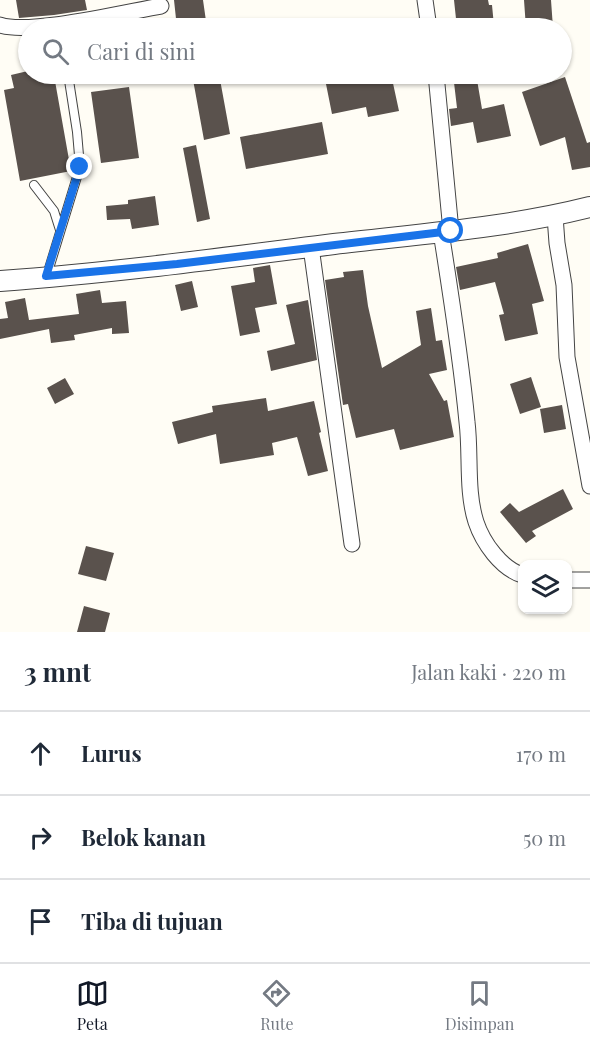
<!DOCTYPE html>
<html lang="id">
<head>
<meta charset="utf-8">
<style>
	:root { --surface:#fff; --page:#f6f6f7; --text:#1f2937; --muted:#747a83; --line:#e0e1e3; --accent:#111827 }
	body { margin:0; font-family:"Playfair Display",serif; background:var(--page); color:var(--text) }
	.controls { position:absolute; right:18px; bottom:18px; display:grid; overflow:hidden; border-radius:12px; box-shadow:0 2px 4px #0004 }
	.controls button { width:54px; height:54px; display:grid; place-items:center; padding:0; border:0; border-bottom:2px solid var(--line); background:var(--surface); color:var(--text); font:30px sans-serif }
	.stop { position:absolute; width:18px; height:18px; margin:-14px; border:4px solid #1a73e8; border-radius:50%; background:#fff }
	.stop.end { background:#1a73e8; border-color:#fff; box-shadow:0 2px 6px #0008 }
	.list { margin:0; padding:0; list-style:none }
	h2 { display:flex; justify-content:space-between; align-items:center; height:78px; margin:0; padding:0 24px; font-size:26px }
	h2 small { font-size:20px; font-weight:400; color:var(--muted) }
	.list li { display:grid; grid-template-columns:39px 1fr auto; gap:18px; align-items:center; box-sizing:border-box; height:84px; padding:0 24px; border-top:2px solid var(--line) }
	.list b { display:block; font-size:22px; white-space:nowrap }
	.list em { font-size:20px; font-style:normal; color:var(--muted) }
	.icon { flex:none; width:33px; height:33px; fill:none; stroke:currentColor; stroke-width:2; stroke-linecap:round; stroke-linejoin:round }
	.map { position:relative; flex:none; width:590px; height:632px; overflow:hidden }
	.search { position:absolute; background:var(--surface); box-shadow:0 2px 4px #0004; left:18px; right:18px; top:18px; height:66px; display:flex; align-items:center; gap:15px; box-sizing:border-box; padding:0 21px; border-radius:33px; color:var(--muted); font-size:22px }
	.sheet { height:330px; background:var(--surface) }
	nav { display:flex; justify-content:space-around; align-items:center; box-sizing:border-box; height:84px; border-top:2px solid var(--line); background:var(--surface); font-size:16px; color:var(--muted) }
	nav a { display:grid; justify-items:center; gap:3px }
	nav .on { color:var(--accent) }
	.map>svg:first-child { display:block }
</style>
</head>
<body>
<div class="map">
<svg width="590" height="632" viewBox="0 0 590 632">
	<rect width="100%" height="100%" fill="#fffdf5"/>
	<!-- building -->
	<path fill="#5a524d" d="M16,0H85L87,10L54,15L19,18Z
		M174,0H203L207,28H177Z
		M454,0H488L489,5H492L494,26L457,28Z
		M524,0H551L553,28H526Z
		M28,71V74H52L53,81H55L71,171L20,181L4,90L14,88L11,75Z
		M192,74H219L230,134L204,140Z
		M324,74H391L399,111L368,117L366,107L332,114Z
		M453,74H476L482,109L504,104L511,136L477,143L473,122L451,126L449,109L457,108Z
		M565,77L587,143L590,142V167L572,170L565,137L540,146L522,92Z
		M129,87L139,158L101,163L91,92Z
		M322,122L328,154L246,169L240,137Z
		M196,145L210,219L197,222L183,148Z
		M155,196L159,225L132,229L130,219L107,220L106,206L128,204V200Z
		M528,244L544,301L532,304L538,334L505,341L499,315L504,314L495,282L460,290L456,267L498,258L497,253Z
		M270,265L277,304L255,308L260,332L240,336L231,286L255,282L253,268Z
		M363,270L368,306L382,368L421,345L416,311L431,308L436,341L442,340L447,370L429,374L444,401L447,400L454,437L400,450L394,429L356,438L348,404L343,405L325,280L344,277L343,272Z
		M192,281L198,307L181,311L175,285Z
		M100,290L102,303L126,301L129,333L112,334V328L74,335L75,340L51,343L49,329L0,339V319L8,318L5,302L25,298L29,320L79,314L76,294Z
		M308,300L317,360L271,371L267,351L295,344L286,305Z
		M531,377L541,407L520,414L510,384Z
		M65,378L74,394L55,404L47,388Z
		M266,398L268,411L314,401L321,432L319,433L328,471L308,476L297,437L272,443L274,455L220,464L216,434L178,444L172,422L213,412L212,406Z
		M562,405L566,429L544,433L540,409Z
		M563,489L573,509L532,531L536,536L526,543L500,512L510,503L519,512Z
		M86,546L114,553L106,581L78,574Z
		M84,606L110,613L105,632H77Z"/>
	<g fill="none" stroke-linecap="round" stroke-linejoin="round">
		<defs>
			<path id="service" d="M34,185L54,211L60,230
				M47,275L80,167L77,132L68,74"/>
			<path id="minor" d="M425,0L429,28
				M0,25C30,35 126,12 161,6
				M436,74L451,231
				M555,216L557,243L564,285L567,357L590,486
				M441,232C451,295 461,358 467,422C471,454 466,491 476,522C483,543 501,568 522,575
				M311,247L352,544
				M568,580H590"/>
			<path id="tertiary" d="M0,281C112,273 223,258 334,244C419,234 507,228 590,207"/>
		</defs>
		<!-- service casing -->
		<use href="#service" stroke="#444" stroke-width="10"/>
		<!-- minor casing -->
		<use href="#minor" stroke="#444" stroke-width="17"/>
		<!-- tertiary casing -->
		<use href="#tertiary" stroke="#444" stroke-width="22"/>
		<!-- service -->
		<use href="#service" stroke="#fff" stroke-width="8"/>
		<!-- minor -->
		<use href="#minor" stroke="#fff" stroke-width="15"/>
		<!-- tertiary -->
		<use href="#tertiary" stroke="#fff" stroke-width="20"/>
	</g>
	<g fill="none" stroke-linecap="round" stroke-linejoin="round">
		<!-- route -->
		<path stroke="#1a73e8" stroke-width="8" d="M80,167L46,276L177,264L451,231"/>
	</g>
</svg>
<div class="controls">
<button><svg class="icon" aria-label="layers" viewBox="0 0 24 24"><path d="M12 4l9 5-9 5-9-5zM3 14l9 5 9-5"/></svg></button>
</div>
<div class="stop" style="left:451px;top:231px"></div>
<div class="stop end" style="left:80px;top:167px"></div>
<div class="search"><svg class="icon" aria-label="search" viewBox="0 0 24 24"><circle cx="10" cy="10" r="6"/><path d="M15 15l6 6"/></svg>Cari di sini</div>
</div>
<section class="sheet">
<h2>3 mnt<small>Jalan kaki · 220 m</small></h2>
<ul class="list">
<li><svg class="icon" aria-label="ahead" viewBox="0 0 24 24"><path d="M12 20V5M6 11l6-6 6 6"/></svg><div><b>Lurus</b></div><em>170 m</em></li>
<li><svg class="icon" aria-label="right" viewBox="0 0 24 24"><path d="M7 20v-9h11M14 6l5 5-5 5"/></svg><div><b>Belok kanan</b></div><em>50 m</em></li>
<li><svg class="icon" aria-label="arrive" viewBox="0 0 24 24"><path d="M6 21V4h12l-3 4 3 4H6"/></svg><div><b>Tiba di tujuan</b></div></li>
</ul>
</section>
<nav>
<a class="on"><svg class="icon" aria-label="map" viewBox="0 0 24 24"><path d="M3 6l6-2 6 2 6-2v14l-6 2-6-2-6 2zM9 4v14M15 6v14"/></svg>Peta</a>
<a><svg class="icon" aria-label="directions" viewBox="0 0 24 24"><path d="M12 3l9 9-9 9-9-9zM9 14v-3h6M13 9l2 2-2 2"/></svg>Rute</a>
<a><svg class="icon" aria-label="saved" viewBox="0 0 24 24"><path d="M7 4h10v16l-5-4-5 4z"/></svg>Disimpan</a>
</nav>
</body>
</html>
